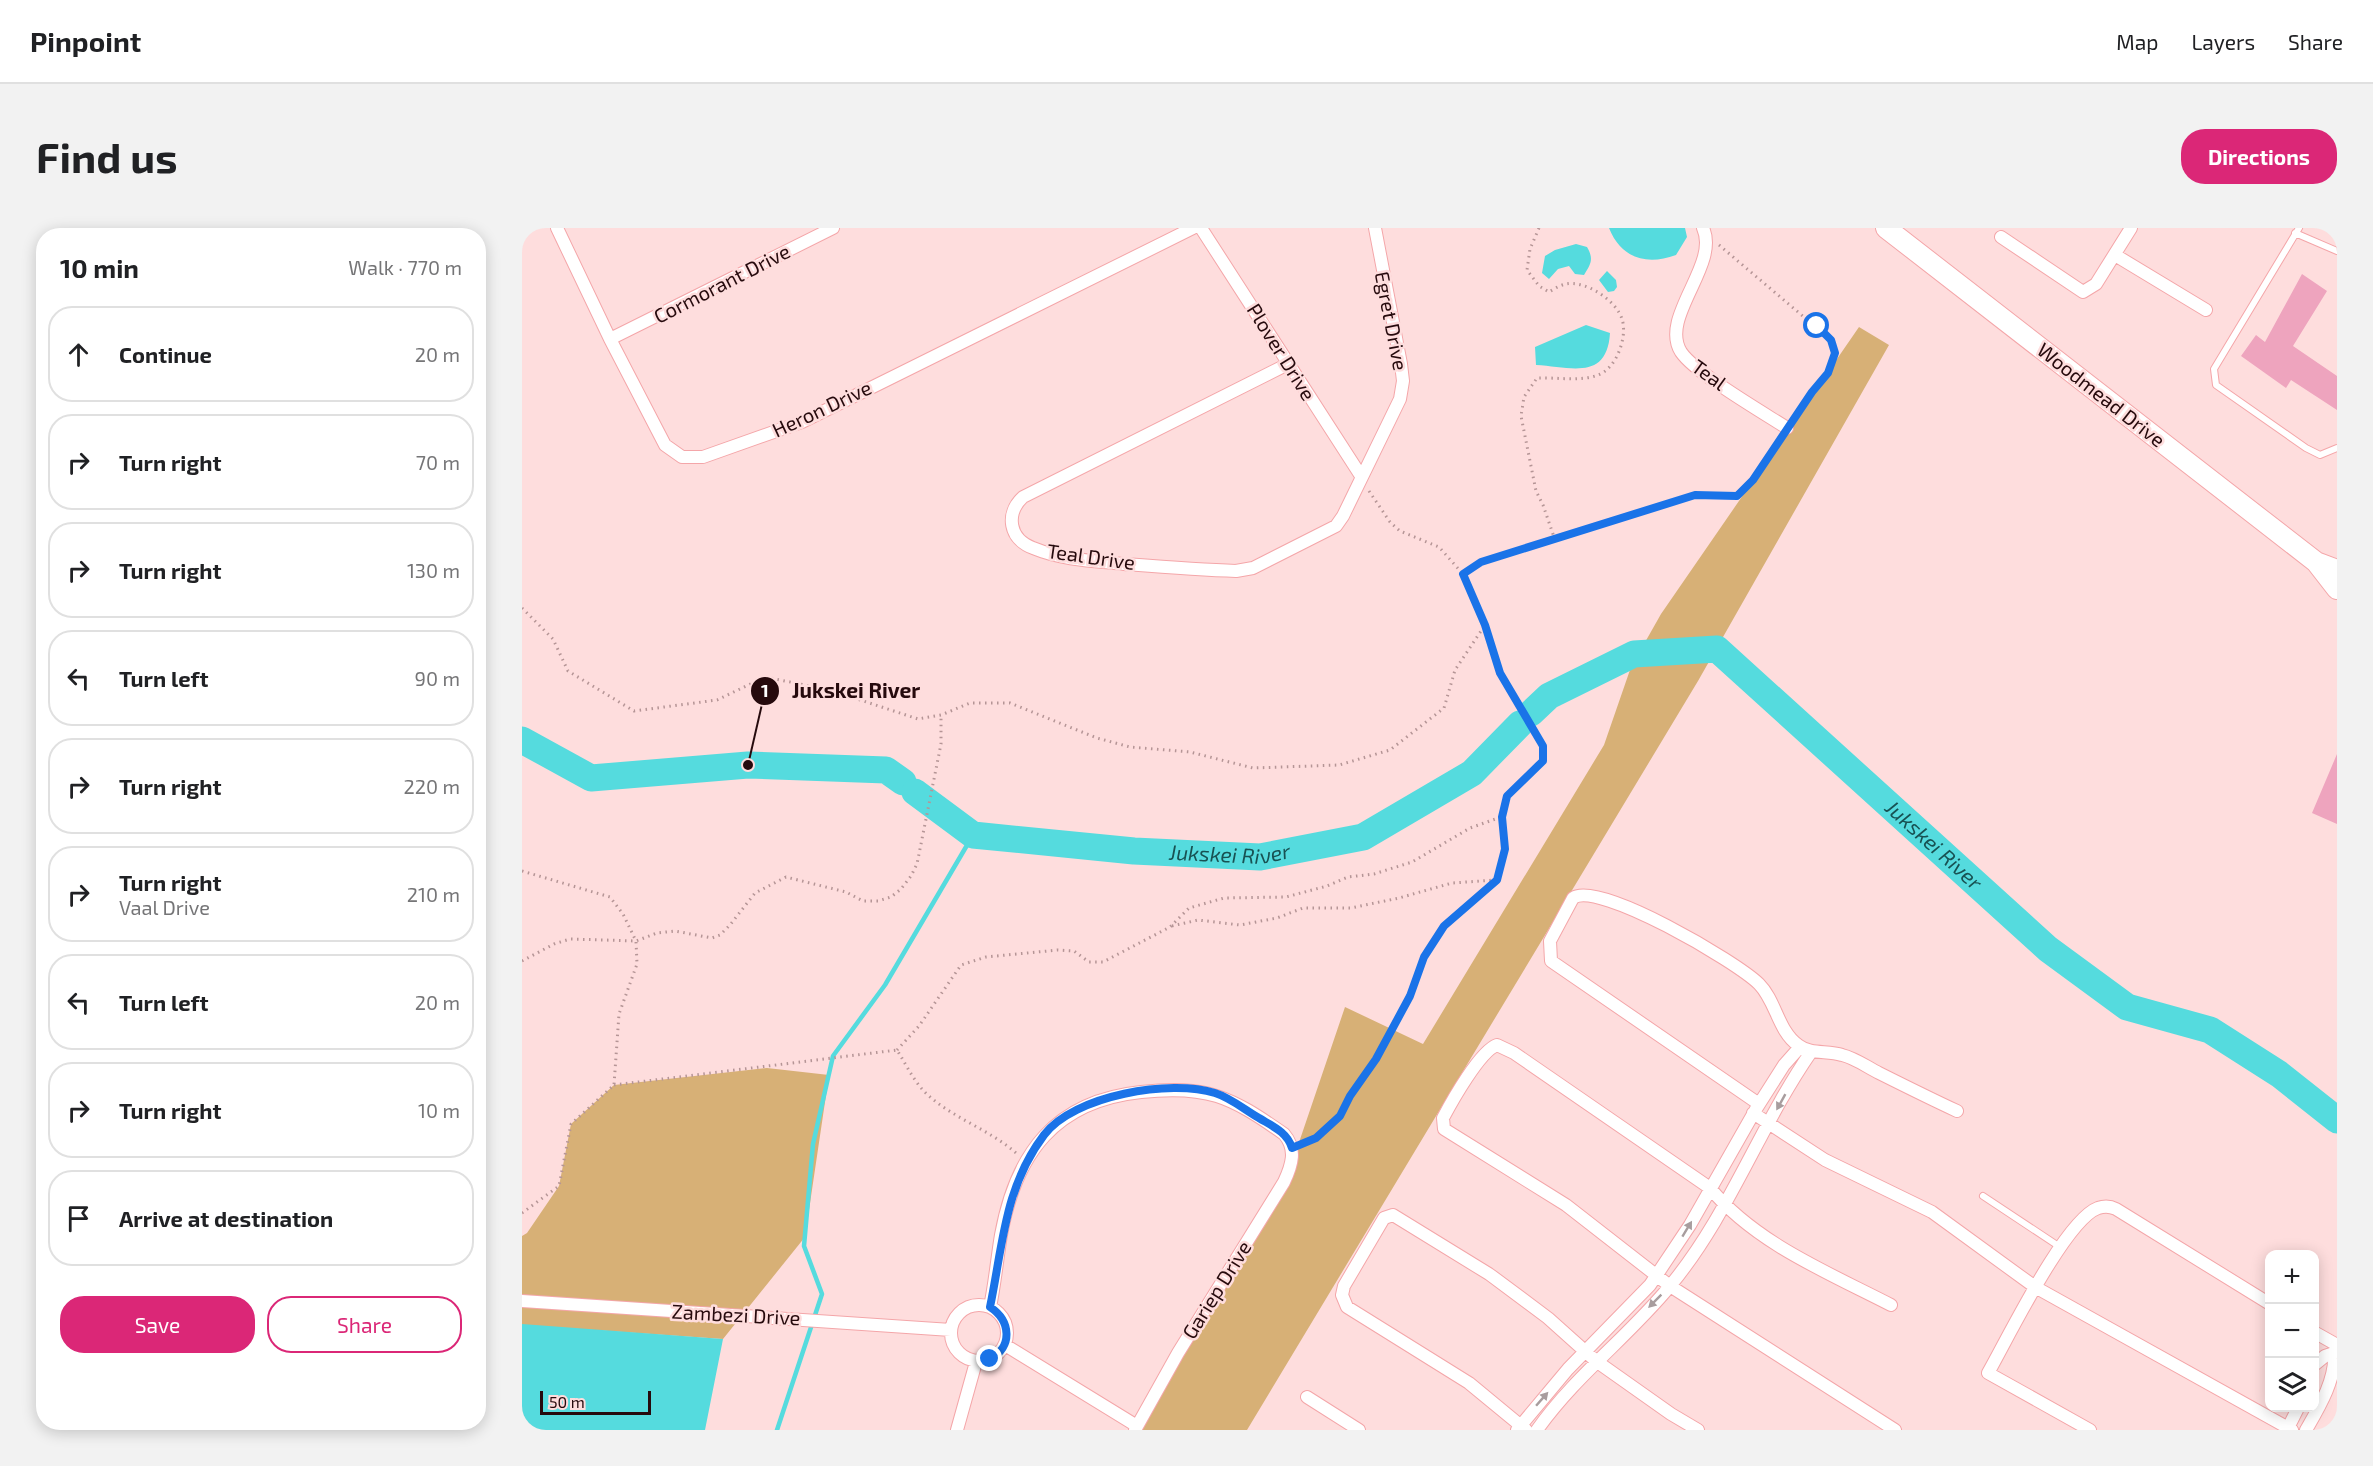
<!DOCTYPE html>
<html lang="en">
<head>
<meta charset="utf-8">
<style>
	:root { --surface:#fff; --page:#f2f2f2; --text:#202124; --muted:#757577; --line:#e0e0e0; --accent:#db2777 }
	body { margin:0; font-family:"Exo 2",sans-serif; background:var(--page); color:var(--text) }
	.controls { position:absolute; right:18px; bottom:18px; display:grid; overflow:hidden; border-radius:12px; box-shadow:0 3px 15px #0003 }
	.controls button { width:54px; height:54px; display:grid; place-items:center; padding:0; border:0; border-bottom:2px solid var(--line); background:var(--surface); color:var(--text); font:30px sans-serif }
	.scale { position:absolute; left:18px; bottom:15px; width:111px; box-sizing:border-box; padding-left:6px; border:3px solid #260a0d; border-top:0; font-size:16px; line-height:21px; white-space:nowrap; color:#260a0d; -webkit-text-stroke:4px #fedddd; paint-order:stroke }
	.stop { position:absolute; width:18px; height:18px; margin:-14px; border:4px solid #1a73e8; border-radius:50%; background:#fff }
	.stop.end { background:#1a73e8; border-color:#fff; box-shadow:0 2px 6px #0008 }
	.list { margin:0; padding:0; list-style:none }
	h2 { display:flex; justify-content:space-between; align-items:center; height:78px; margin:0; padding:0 24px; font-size:26px }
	h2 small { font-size:20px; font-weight:400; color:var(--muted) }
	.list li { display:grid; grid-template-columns:39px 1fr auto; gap:18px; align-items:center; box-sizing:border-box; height:96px; margin:0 12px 12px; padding:0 12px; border:2px solid var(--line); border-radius:24px }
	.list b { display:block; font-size:22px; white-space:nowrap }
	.list p { margin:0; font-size:20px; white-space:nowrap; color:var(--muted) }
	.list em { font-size:20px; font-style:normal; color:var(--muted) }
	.actions { display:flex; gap:12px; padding:18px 24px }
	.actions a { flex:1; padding:14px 0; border:2px solid var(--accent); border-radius:24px; text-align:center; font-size:21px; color:var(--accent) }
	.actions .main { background:var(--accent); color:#fff }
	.icon { flex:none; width:33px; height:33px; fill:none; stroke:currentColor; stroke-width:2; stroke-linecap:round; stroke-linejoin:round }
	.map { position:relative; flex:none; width:1815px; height:1202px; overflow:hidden; border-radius:24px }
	header { display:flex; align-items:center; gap:36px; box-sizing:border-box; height:84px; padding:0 30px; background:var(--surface); border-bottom:2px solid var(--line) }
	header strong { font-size:28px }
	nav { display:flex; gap:33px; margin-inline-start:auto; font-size:21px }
	.intro { display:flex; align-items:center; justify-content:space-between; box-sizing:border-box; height:144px; padding:0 36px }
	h1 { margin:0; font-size:42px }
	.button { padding:15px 27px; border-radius:24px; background:var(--accent); color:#fff; font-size:21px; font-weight:700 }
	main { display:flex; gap:36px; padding:0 36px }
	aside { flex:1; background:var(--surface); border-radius:24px; box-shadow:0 3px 15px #0003 }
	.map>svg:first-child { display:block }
</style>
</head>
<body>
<header>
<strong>Pinpoint</strong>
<nav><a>Map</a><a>Layers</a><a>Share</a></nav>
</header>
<div class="intro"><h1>Find us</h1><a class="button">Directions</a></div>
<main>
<aside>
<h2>10 min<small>Walk · 770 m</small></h2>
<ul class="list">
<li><svg class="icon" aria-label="ahead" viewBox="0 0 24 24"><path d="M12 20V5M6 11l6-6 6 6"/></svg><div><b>Continue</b></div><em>20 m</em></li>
<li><svg class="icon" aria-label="right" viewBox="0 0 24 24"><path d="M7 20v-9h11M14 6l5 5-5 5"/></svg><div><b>Turn right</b></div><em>70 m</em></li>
<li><svg class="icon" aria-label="right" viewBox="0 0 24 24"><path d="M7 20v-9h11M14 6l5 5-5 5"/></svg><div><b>Turn right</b></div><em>130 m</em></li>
<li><svg class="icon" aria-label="left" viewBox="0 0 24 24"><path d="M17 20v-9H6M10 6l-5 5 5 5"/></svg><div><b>Turn left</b></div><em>90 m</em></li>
<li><svg class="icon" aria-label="right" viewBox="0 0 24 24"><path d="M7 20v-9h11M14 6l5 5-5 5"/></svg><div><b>Turn right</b></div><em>220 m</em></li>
<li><svg class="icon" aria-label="right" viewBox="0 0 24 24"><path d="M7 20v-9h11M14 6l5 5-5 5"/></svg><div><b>Turn right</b><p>Vaal Drive</p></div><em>210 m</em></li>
<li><svg class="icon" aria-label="left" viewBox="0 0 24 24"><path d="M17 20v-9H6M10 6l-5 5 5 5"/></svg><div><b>Turn left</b></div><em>20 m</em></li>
<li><svg class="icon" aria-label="right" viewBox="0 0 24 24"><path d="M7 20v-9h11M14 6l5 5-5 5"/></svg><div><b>Turn right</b></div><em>10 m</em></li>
<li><svg class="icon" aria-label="arrive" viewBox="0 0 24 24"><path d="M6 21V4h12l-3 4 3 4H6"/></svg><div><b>Arrive at destination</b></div></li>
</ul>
<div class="actions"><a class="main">Save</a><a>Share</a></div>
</aside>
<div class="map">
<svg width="1815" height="1202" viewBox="0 0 1815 1202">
	<rect width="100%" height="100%" fill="#fedddd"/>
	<!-- green -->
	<path fill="#d7b076" d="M1337,99L1367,117L1176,453L725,1202H609L769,938L823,779L901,816L1082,517L1109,439L1139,386Z
		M245,840L307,847L283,1009L201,1111L0,1097V1008L5,1005L37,958L49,896L92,857Z"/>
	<!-- water -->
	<path fill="#55dbde" d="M1087,0H1163L1165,9L1154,27C1124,38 1099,30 1087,0Z
		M1054,16L1065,19C1072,31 1069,36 1062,47L1053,46L1047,38L1036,41L1027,51L1020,45L1023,28L1033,22Z
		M1085,43L1094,52L1095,59L1092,63L1086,64L1077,52Z
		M1064,97L1088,105C1085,153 1049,139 1014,137L1013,119Z
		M0,1096L201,1111L183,1202H0Z"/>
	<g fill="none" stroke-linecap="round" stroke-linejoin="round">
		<!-- stream -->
		<path stroke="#55dbde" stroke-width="4.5" d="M255,1202L300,1066L282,1018L291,916L311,828L363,757L451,607"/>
		<!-- river -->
		<g stroke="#55dbde" stroke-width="27">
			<path id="s1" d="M1009,485L1027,468L1112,426L1195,421L1526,721L1605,779L1688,802L1757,846L1815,892"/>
			<path d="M0,512L69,550L226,537L364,542L381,554"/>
			<path id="s2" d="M393,564L451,607L612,623L738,629L841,609L950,545L998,496"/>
		</g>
	</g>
	<!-- building -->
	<path fill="#eea4be" d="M1780,46L1805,63L1771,118L1815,148V182L1769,152L1764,160L1719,128L1734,107L1743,114Z
		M1815,526V596L1790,585Z"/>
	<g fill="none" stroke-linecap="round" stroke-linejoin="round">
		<defs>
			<path id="lane" d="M1777,0L1692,141L1694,157L1784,220L1798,227L1815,220
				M1773,5L1815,23
				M1461,968L1538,1019"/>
			<path id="street" d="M35,0L88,111L143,217L160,229H181L280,194L671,0
				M679,0L839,248
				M1181,0C1198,37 1137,89 1159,124C1173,145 1240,184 1265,200
				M1479,9L1561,64L1574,56L1609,0
				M1593,27L1684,82
				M88,111L311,0
				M766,136L501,269C483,286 487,311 511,320C540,332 572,333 602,336C640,339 677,342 714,343L731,340L814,298L821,288L878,171L881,153L879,136L853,0
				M1237,876L1029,733L1028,713L1051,670C1076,652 1215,734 1237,756C1254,773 1256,803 1276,817C1289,827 1305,822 1320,827C1333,830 1345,839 1357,845C1383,858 1409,871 1435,883
				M1231,885L1303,932L1410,984L1513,1059L1770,1202
				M0,1073L429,1102
				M429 1105a28 28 0 1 1 56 0a28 28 0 1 1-56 0Z
				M1369,1077C1307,1045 1233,1015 1188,960L992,825L975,817C958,823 930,873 921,890L922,901L1044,977L1148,1058L1373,1202
				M468,1079C473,1055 475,1031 479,1007C494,925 533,873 619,864C685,857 708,868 762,906C775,921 770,937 762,954L656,1125L613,1202
				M1792,1104L1815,1117
				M483,1117L615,1198
				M1792,1137L1803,1128L1815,1124
				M785,1169L837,1202
				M435,1202L454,1134
				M995,1202L1046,1141L1128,1057L1168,997L1234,881L1262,837L1278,819
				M1004,1202L947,1155L825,1079L820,1067L822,1058L862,990L871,987L967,1046L1026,1090L1074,1133L1149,1186L1176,1202
				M1015,1202C1053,1148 1106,1109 1148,1058C1207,987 1237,899 1289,824
				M1568,1202L1466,1145C1485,1112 1543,992 1576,980C1582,978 1588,978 1594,981L1748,1076
				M1765,1202L1776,1180
				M1784,1202C1796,1181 1814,1152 1812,1126"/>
			<path id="primary" d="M1364,0L1794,334L1815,342
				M1794,334L1815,361"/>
		</defs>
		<!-- lane casing -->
		<use href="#lane" stroke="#f4a6a9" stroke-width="8"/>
		<!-- street casing -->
		<use href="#street" stroke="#f4a6a9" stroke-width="14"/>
		<!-- primary casing -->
		<use href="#primary" stroke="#f4a6a9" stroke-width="22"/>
		<!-- path -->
		<path stroke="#b59596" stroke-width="3" stroke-dasharray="1.5 4.5" stroke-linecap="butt" d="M1017,0L1008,21L1005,42L1017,58L1027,64C1032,61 1038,57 1044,56C1063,52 1094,72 1100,91C1106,109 1094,141 1076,147C1058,154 1034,149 1015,150L1002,169L999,188L1014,263L1021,277L1033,312
			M1197,17L1309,112L1313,125L1306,145L1271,191
			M847,263L868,294L878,303L917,319L941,346L959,334L1173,267L1215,268L1224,262L1259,212
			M0,380L31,411L46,443L112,483L195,472L243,449L308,462L396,491L419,487L448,475H488L575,510L608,519L668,524L731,540L817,537L868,522L922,480L933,442L963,397
			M0,643L88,669L101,686L114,713L115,736L97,786L92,857L49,896L37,958L0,985
			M650,698L676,692L718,697L755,690L781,680H829L877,670L930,655L973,652
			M0,733L32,716L48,711L114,713L135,705L153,703L190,710L198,707L208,697L233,665L264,649L324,664L341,673H356L369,669L379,661L389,648L395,636L419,516V488
			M375,822L397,798L439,737L464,729L536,722L552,723L567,734H581L648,699L667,680L702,670L764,669L805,658L826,649L852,646L890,634L948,600L979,589
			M92,857L375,822C385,838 393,856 407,868C433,891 468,902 494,925
			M781,915L794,910L818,888L828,868L854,831L888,768L902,729L922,698L975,652L983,621L979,589L985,568L1021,533V518L978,445L963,397L941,346"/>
		<!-- lane -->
		<use href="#lane" stroke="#fff" stroke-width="6"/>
		<!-- street -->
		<use href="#street" stroke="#fff" stroke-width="12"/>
		<!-- primary -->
		<use href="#primary" stroke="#fff" stroke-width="20"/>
	</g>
	<!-- one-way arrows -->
	<defs><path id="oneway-solid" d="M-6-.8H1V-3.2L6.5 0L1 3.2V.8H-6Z" transform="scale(1.5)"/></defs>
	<g fill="#a89d9e">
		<use href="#oneway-solid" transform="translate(1259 874) rotate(119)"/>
		<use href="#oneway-solid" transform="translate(1165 1001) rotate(-59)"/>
		<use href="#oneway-solid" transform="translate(1133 1073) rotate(135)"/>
		<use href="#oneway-solid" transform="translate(1020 1171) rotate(-49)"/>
	</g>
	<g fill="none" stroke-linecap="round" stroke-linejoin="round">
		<!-- route -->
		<path stroke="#1a73e8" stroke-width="8" d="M468,1131C491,1119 489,1093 468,1079C481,1017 482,960 522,907C552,867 649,851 693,865C709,870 723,882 737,890C750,898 765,904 770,920L794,910L818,888L828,868L854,831L888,768L902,729L922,698L975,652L983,621L980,589L985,568L1021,533V518L978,445L963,397L941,346L959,334L1173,267L1215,268L1231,252L1290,164L1306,145L1313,125L1309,112L1295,98"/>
	</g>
	<g text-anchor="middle" stroke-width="5" stroke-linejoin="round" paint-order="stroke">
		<!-- street labels -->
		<g font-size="20" fill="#260a0d" stroke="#fedddd">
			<text transform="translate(200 56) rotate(-27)" y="7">Cormorant Drive</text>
			<text transform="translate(869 93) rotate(79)" y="7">Egret Drive</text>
			<text transform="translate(759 124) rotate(58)" y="7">Plover Drive</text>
			<text transform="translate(1187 147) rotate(36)" y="7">Teal</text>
			<text transform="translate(1579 167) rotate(38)" y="7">Woodmead Drive</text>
			<text transform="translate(300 181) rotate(-25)" y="7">Heron Drive</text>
			<text transform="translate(569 329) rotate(8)" y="7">Teal Drive</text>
			<text transform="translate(695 1062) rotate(-58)" y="7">Gariep Drive</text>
			<text transform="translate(214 1087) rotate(3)" y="7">Zambezi Drive</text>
		</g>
		<!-- water labels -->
		<g font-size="21" font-style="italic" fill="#185253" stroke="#fedddd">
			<text dy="7" stroke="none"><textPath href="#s1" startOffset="495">Jukskei River</textPath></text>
			<text dy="7" stroke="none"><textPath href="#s2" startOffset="330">Jukskei River</textPath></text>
		</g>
	</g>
	<!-- callouts -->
	<path fill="none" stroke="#260a0d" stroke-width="2" d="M226 537L243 463"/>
	<g fill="#260a0d" stroke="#fedddd" stroke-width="2">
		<circle cx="226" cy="537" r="6"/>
		<circle cx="243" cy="463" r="15"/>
	</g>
	<g font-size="18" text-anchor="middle" font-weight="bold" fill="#fff">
		<text x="243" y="469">1</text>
	</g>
	<g font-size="21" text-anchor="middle" font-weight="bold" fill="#260a0d" stroke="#fedddd" stroke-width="5" stroke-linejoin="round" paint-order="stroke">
		<text x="334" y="470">Jukskei River</text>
	</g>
</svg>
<div class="controls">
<button>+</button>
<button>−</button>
<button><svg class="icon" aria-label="layers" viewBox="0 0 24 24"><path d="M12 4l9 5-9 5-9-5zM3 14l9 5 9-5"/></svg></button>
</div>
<div class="scale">50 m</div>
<div class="stop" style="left:1295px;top:98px"></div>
<div class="stop end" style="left:468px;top:1131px"></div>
</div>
</main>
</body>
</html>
